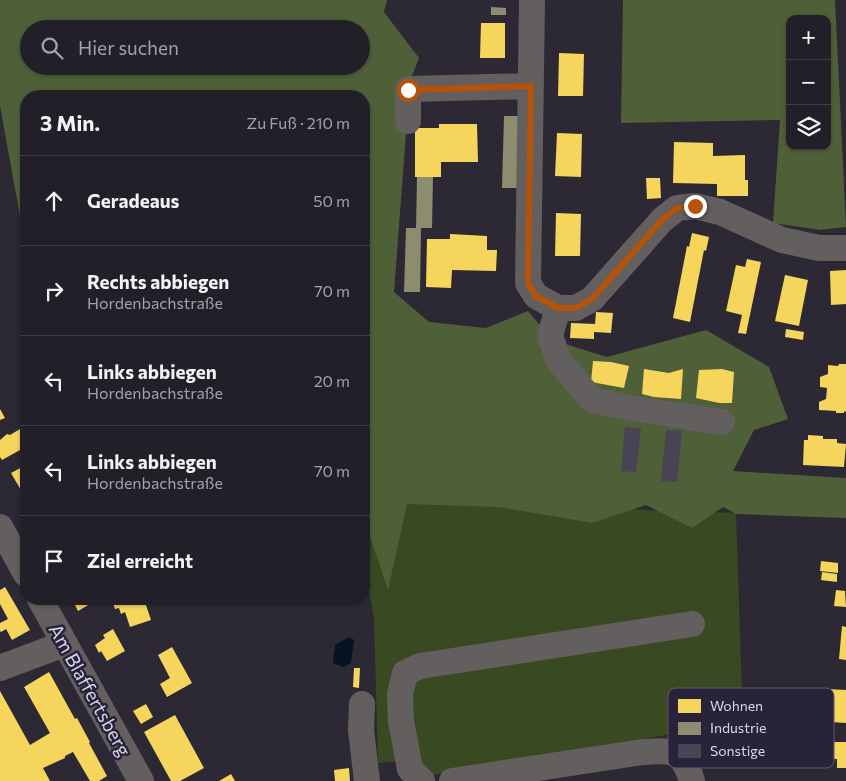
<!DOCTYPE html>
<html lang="de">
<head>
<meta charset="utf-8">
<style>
	:root { --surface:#211f28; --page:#2d2c34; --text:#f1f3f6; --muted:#a2a2a8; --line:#3e3d45 }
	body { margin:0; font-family:Commissioner,sans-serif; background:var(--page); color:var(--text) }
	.controls { position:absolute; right:15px; top:15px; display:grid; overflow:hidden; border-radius:10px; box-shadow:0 1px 4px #0004 }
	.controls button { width:45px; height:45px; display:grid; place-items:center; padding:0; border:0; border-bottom:1px solid var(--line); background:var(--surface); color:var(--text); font:25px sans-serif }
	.stop { position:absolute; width:15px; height:15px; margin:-11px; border:4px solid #b45309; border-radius:50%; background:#fff }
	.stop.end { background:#b45309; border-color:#fff; box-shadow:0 1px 5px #0008 }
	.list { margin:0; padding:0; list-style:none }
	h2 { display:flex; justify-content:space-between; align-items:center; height:65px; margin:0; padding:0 20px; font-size:21px }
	h2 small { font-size:16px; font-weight:400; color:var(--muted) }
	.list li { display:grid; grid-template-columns:32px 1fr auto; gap:15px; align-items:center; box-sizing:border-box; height:90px; padding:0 20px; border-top:1px solid var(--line) }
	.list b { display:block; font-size:19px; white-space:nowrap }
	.list p { margin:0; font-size:16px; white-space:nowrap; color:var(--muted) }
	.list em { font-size:16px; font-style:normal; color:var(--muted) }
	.icon { flex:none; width:28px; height:28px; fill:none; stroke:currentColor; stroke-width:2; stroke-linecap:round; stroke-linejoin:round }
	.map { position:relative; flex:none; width:846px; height:781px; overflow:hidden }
	.search { position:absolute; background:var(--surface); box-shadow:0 1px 4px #0004; left:20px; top:20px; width:350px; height:55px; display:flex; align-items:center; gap:12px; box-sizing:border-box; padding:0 18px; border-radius:28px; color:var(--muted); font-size:19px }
	.panel { position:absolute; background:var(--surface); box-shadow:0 1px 4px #0004; left:20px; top:90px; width:350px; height:515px; border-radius:20px }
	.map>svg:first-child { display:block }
</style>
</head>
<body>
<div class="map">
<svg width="846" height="781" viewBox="0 0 846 781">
	<rect width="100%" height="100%" fill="#2c2935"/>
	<!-- green -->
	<path fill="#394921" d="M364,491L646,510L736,513L743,724L713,727L433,775L425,772L408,722L419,659L402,761L378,763L374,619L364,563Z"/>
	<!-- forest -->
	<path fill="#4f5f38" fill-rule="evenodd" d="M0,0H387L384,12L419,58L410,81L394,292L429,322L486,328L528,311L549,336L562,343L607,357L706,330L769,367L788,419L754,430L733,471L846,478V518L736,514L723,507L692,528L646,505L592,523L500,507L407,504L388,590L364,519V96H26V249L0,106ZM29,29H361V66H29Z
		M623,0H835L846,227L820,230L773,223L780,120L621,123ZM790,19H827V146H790Z"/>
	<!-- water -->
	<path fill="#041223" d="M349,637L354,640L351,663L343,667L333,663L335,645Z"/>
	<!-- homes -->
	<path fill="#f6d55c" d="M481,23H505V58H480Z
		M559,53L584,54L583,96H558Z
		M439,124H477L478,162H441V177H415V128H439Z
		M557,133L582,134L581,177L555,176Z
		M674,142L713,143V156L745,155V180H748V196H717V184L673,183Z
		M646,178H660L661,198L647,199Z
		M556,213L581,214L580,256H555Z
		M692,233L709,237L706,251L704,250L690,322L673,318L687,246L689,247Z
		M450,234L487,236V250H497L496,271L452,270L451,288L426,287L427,239H450Z
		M747,259L761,262L746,334L738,333L742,315L726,311L736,265L745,267Z
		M846,270V304L831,305L830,271Z
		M785,275L808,280L799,326L775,321Z
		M596,312L613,313L611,333L594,332V339L570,338L571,323L595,324Z
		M786,329L804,332L803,340L785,337Z
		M593,361L611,362L629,366L624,388L591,382Z
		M839,364H846V412L844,411V413H836V411L819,410V402L826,399L827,388L820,387V377L828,374V365L838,366Z
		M644,369L669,373L683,369L681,399L654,397L642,394Z
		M722,369L734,372L732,403H719L696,398L699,370Z
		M0,409L5,418L0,420Z
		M20,429L26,441V461L20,450L2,460L0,457V440L7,434L10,435Z
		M808,435L823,436V439H837V443L846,444L844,467L803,465L804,440H808Z
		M26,465V490L22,492L11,473Z
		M26,505V516L22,507Z
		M821,561L838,563V573L820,571Z
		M822,572L837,574V582L821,580Z
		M5,587L30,630L12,640L6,629L1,632L0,631V623L8,619L0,604V590Z
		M836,590L845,591L846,607L834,606Z
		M72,599H97V600L78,611Z
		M117,599H144L151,620L130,627L125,612L121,614L119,608L115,609L112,600Z
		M842,626L846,627V660L839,659Z
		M113,629L125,651L107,661L101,651L99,653L95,645L105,638L103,635Z
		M172,647L192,683L167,697L160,684L170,678L158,655Z
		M354,668H360L359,688L353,687Z
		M49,672L75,719L77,718L90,742L89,743L107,776L99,781H90L73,752L65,756V758L43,768L50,781H0V691L30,745L50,733L24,687Z
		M827,689L846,690V723L831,722L833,702H826Z
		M146,704L153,717L141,724L133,711Z
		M175,715L204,768L180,781H171L144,732Z
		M823,742H846V768H837V759H824Z
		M349,768L350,781H335L334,770Z
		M231,774L235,781H219Z"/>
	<!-- industry -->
	<path fill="#8c8c6e" d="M491,7L506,8V15H491Z
		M504,116H519L518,188H502Z
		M417,177H433L432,228H421L420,292H404L406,228H416Z"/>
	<!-- building -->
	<path fill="#484453" d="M625,427L641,429L636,472L621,471Z
		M666,430L682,431L677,482L661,481Z"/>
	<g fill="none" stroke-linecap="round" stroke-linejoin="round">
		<!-- minor -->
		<path stroke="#635f5e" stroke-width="26" d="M532,0L528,283L536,296L558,308H576L592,299L662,220L677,208L695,206L720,212L782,240L819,248H846
			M408,121V89L531,86
			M558,308L550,336L559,361L592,400L636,409L722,422
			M0,527L26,574
			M40,599L141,781
			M0,668L64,644
			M362,704L361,730L367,781
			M422,781L410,769L401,721L400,694L405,673L420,666L692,624
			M452,781L643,752C673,750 682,749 692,781"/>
	</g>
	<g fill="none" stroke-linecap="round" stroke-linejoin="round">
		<!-- route -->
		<path stroke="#b45309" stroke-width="6" d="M408,90L531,86L528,283L536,296L558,308H576L592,299L662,220L677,208L695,206"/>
	</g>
	<g text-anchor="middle" stroke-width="5" stroke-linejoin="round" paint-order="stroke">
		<!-- street labels -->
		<g font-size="19" fill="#d9d6e7" stroke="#28233b">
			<text transform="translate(90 690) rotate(61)" y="7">Am Blaffertsberg</text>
		</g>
	</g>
	<!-- legend -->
	<rect x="668" y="688" width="166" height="80" rx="8" fill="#28233b" stroke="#5d596f" stroke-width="1"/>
	<rect x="678" y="699" width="23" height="14" fill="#f6d55c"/>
	<rect x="678" y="722" width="23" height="13" fill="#8c8c6e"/>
	<rect x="678" y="744" width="23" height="14" fill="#484453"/>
	<g font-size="14" fill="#d9d6e7">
		<text x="710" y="711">Wohnen</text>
		<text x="710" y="733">Industrie</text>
		<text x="710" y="756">Sonstige</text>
	</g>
</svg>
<div class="controls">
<button>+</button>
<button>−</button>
<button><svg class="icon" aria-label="layers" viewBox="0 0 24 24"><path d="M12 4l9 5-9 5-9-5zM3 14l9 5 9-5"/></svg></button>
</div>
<div class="stop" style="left:408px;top:90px"></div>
<div class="stop end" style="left:695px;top:206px"></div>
<div class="search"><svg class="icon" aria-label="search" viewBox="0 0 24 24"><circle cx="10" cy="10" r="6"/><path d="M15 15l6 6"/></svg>Hier suchen</div>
<section class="panel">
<h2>3 Min.<small>Zu Fuß · 210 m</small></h2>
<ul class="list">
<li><svg class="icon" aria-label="ahead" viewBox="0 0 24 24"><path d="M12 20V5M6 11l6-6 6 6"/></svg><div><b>Geradeaus</b></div><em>50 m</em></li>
<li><svg class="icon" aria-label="right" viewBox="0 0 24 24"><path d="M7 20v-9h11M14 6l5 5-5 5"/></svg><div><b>Rechts abbiegen</b><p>Hordenbachstraße</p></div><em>70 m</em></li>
<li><svg class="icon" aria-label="left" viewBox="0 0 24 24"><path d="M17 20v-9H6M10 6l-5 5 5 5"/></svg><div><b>Links abbiegen</b><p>Hordenbachstraße</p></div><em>20 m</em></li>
<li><svg class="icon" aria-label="left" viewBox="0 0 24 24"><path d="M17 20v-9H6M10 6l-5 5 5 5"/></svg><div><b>Links abbiegen</b><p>Hordenbachstraße</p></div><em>70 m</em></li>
<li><svg class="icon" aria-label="arrive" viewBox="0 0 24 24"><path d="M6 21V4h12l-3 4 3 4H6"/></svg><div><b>Ziel erreicht</b></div></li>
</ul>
</section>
</div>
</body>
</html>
